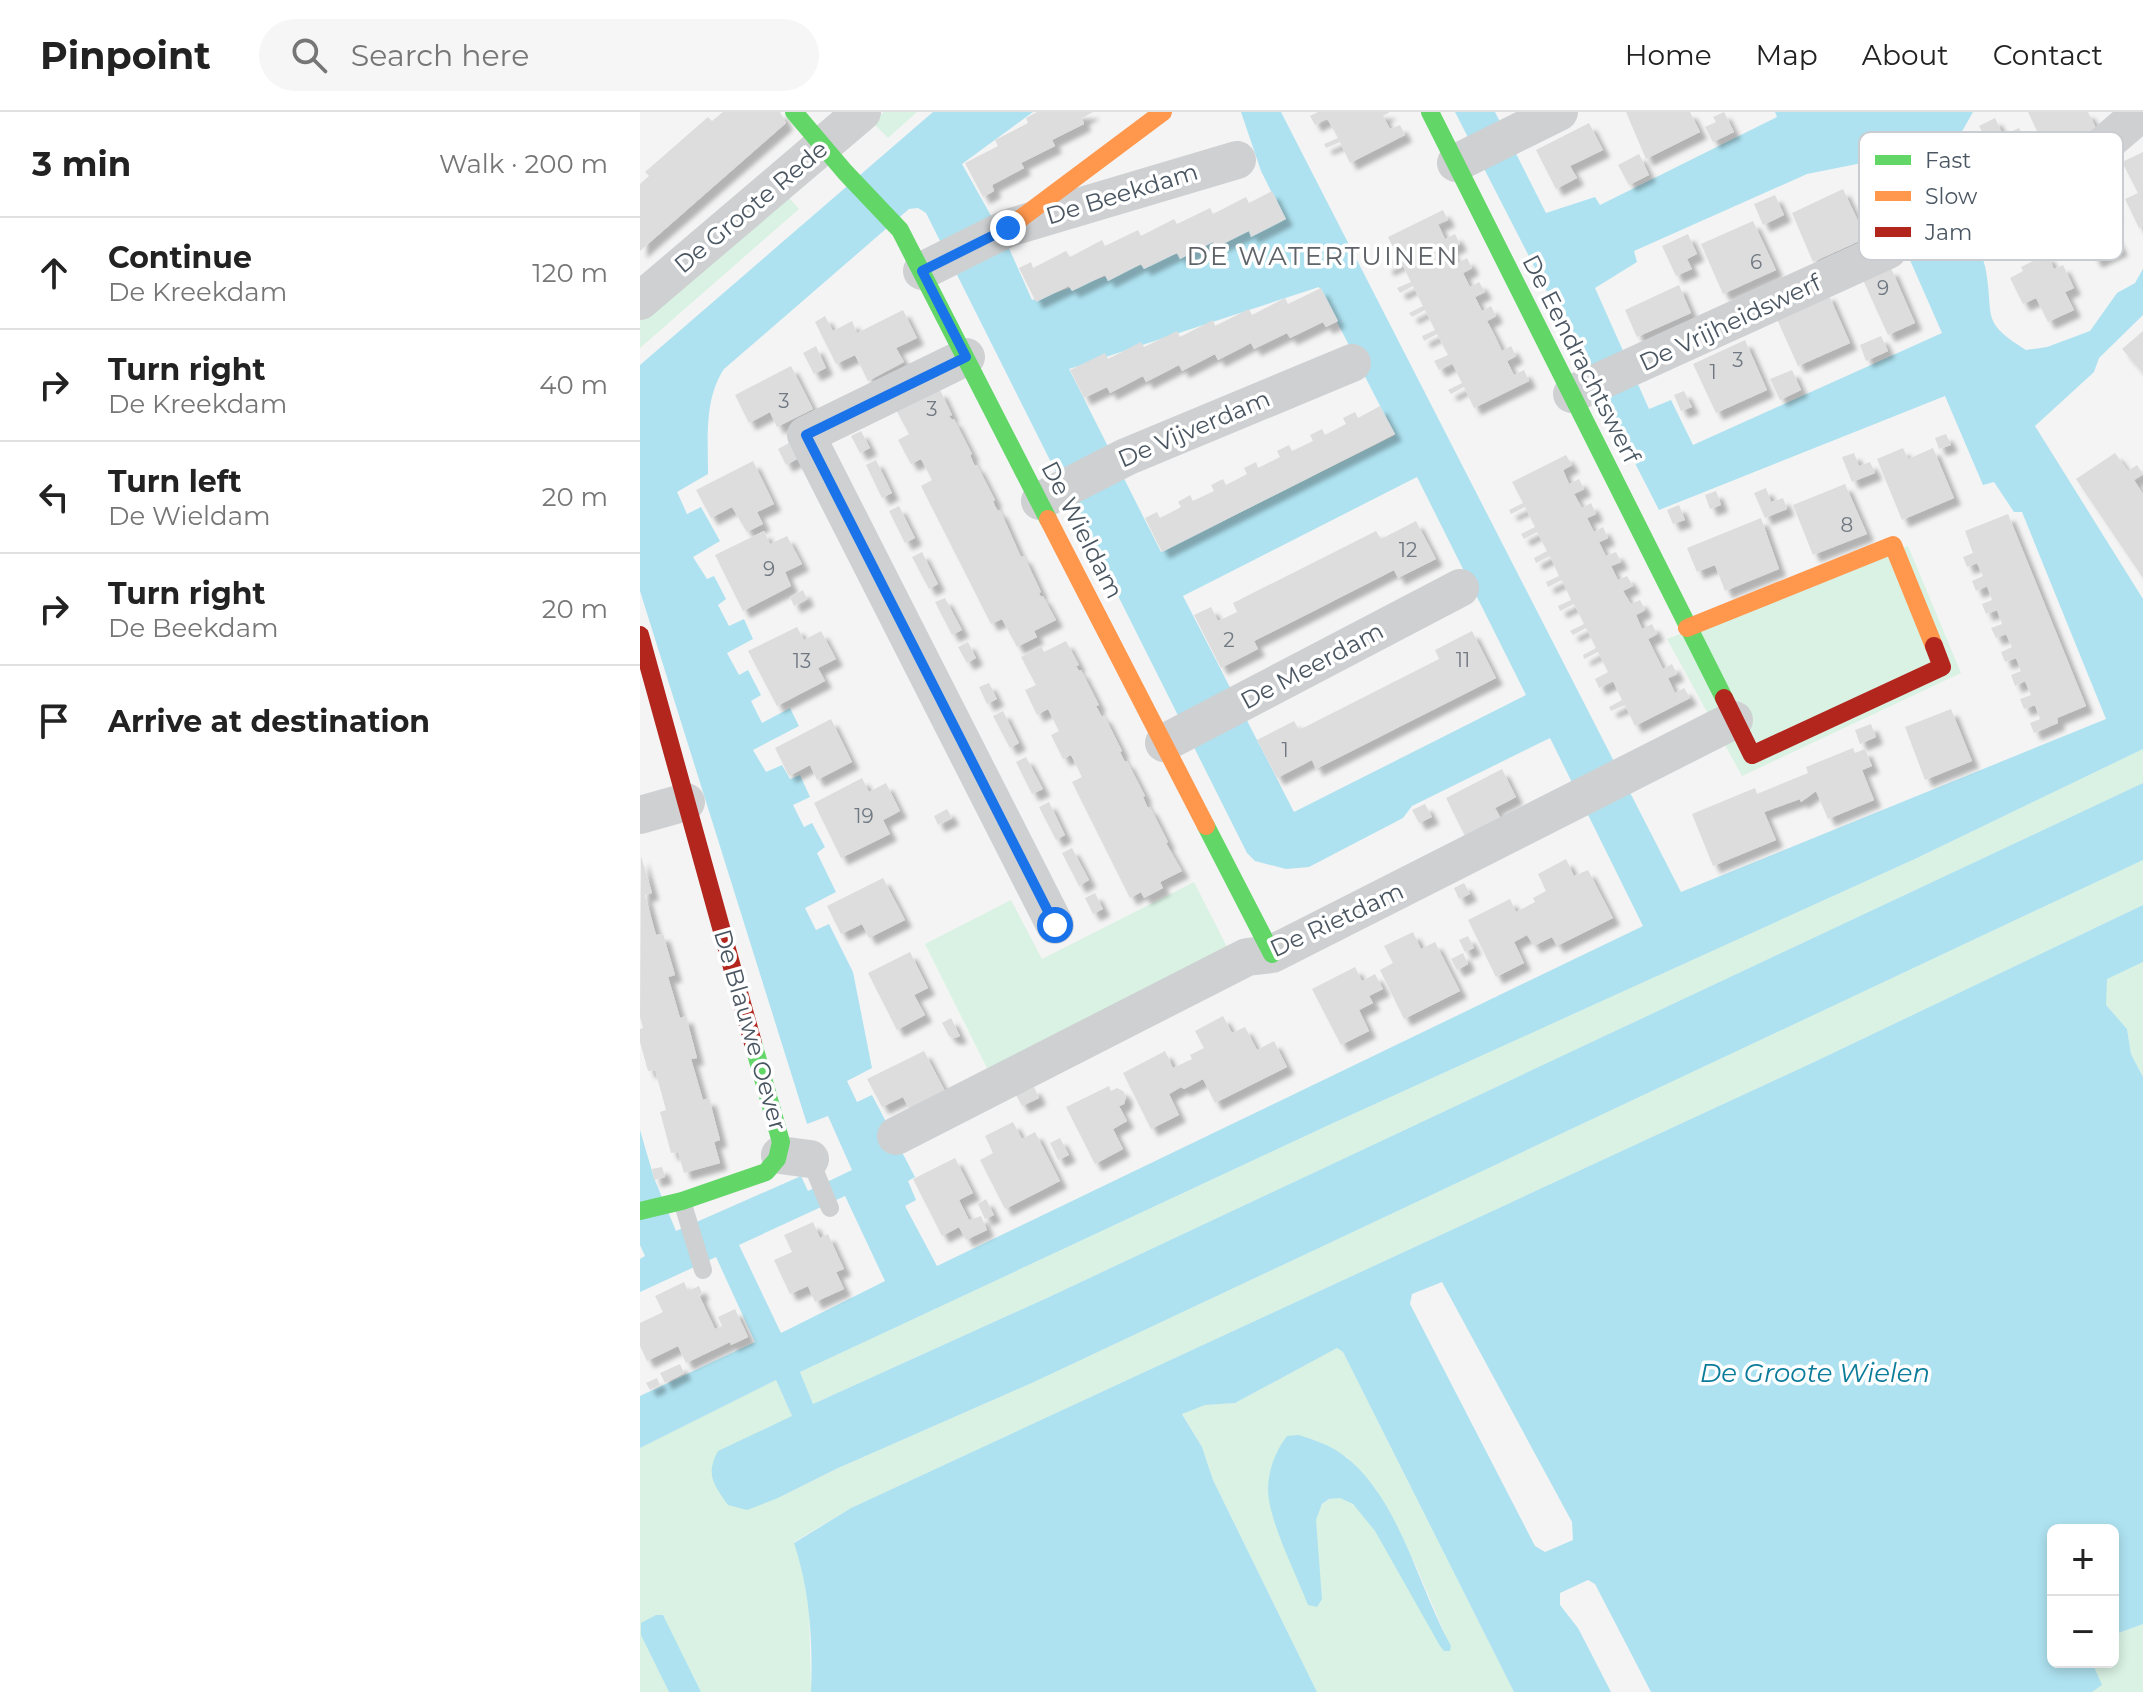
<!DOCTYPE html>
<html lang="en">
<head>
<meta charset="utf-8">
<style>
	:root { --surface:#fff; --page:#f6f6f6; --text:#222; --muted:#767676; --line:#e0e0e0 }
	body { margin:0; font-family:Montserrat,sans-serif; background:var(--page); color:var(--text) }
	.controls { position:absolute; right:24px; bottom:24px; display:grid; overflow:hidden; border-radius:12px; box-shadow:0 4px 12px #0003 }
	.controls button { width:72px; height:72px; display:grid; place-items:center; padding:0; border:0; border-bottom:2px solid var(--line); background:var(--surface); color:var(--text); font:40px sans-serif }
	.stop { position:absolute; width:24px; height:24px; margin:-18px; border:6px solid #1a73e8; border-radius:50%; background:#fff }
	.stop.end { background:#1a73e8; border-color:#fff; box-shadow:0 2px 8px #0008 }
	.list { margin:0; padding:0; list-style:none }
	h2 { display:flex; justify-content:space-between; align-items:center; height:104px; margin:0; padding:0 32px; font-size:34px }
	h2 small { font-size:26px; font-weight:400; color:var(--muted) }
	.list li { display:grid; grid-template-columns:52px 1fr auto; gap:24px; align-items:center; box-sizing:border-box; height:112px; padding:0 32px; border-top:2px solid var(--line) }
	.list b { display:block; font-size:30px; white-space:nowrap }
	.list p { margin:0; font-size:26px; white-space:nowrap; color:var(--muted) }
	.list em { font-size:26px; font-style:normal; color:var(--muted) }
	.icon { flex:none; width:44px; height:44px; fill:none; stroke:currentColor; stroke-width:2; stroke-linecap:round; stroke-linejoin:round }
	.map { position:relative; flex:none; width:1503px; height:1580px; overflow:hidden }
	header { display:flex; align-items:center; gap:48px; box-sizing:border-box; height:112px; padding:0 40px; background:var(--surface); border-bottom:2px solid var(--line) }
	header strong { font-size:38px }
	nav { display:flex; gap:44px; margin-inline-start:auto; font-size:28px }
	.search { width:560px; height:72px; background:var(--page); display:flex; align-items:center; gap:20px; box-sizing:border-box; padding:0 28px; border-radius:44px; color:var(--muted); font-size:30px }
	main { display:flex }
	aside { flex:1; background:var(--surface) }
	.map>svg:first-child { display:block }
</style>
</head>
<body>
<header>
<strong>Pinpoint</strong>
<div class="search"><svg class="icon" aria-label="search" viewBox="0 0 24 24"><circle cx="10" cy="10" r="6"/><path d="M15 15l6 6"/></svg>Search here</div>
<nav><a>Home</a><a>Map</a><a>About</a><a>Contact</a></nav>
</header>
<main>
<aside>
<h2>3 min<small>Walk · 200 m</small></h2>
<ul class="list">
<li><svg class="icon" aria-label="ahead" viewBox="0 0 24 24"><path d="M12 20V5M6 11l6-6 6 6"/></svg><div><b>Continue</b><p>De Kreekdam</p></div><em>120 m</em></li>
<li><svg class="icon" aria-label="right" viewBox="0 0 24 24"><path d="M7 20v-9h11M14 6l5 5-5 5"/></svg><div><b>Turn right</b><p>De Kreekdam</p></div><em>40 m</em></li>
<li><svg class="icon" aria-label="left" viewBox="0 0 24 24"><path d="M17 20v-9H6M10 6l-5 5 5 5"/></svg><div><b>Turn left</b><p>De Wieldam</p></div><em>20 m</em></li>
<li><svg class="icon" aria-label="right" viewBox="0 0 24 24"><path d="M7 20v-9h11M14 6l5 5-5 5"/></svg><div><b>Turn right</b><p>De Beekdam</p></div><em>20 m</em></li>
<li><svg class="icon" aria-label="arrive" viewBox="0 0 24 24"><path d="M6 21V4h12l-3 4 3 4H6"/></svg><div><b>Arrive at destination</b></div></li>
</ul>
</aside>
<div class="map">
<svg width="1503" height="1580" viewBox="0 0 1503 1580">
	<defs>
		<filter id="shadow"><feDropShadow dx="7" dy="7" stdDeviation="2" flood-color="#0004"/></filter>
	</defs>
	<rect width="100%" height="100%" fill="#f4f4f4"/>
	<!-- green -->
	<path fill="#d9f2e3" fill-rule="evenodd" d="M244,0H277L248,26L232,10Z
		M144,80L159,97L0,236V207Z
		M1268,434L1321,561L1102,664L1027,527Z
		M1503,637V671L409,1185L173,1292L160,1260L691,1012L1277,746Z
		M1503,748V793L1172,951L211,1396L154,1430L163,1458L169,1500L171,1580H61L23,1504L1,1522L29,1580H0V1336L136,1268L152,1304L138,1386L196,1357L394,1270Z
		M554,770L590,841L350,962L285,832L371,788L402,847Z
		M1503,850V965L1491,942L1487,917L1466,893V867Z
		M697,1236L703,1240L874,1580H677L573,1368L562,1335L542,1301L565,1293L595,1291ZM706,1344L736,1377L776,1454L810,1534C794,1510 776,1487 760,1463C748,1443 721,1382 694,1386C683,1388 678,1397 676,1408C672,1432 676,1470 676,1495L668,1492L638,1415Z
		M1503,1512V1580H1452L1461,1573L1452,1550H1473V1523Z"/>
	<!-- water -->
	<path fill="#aee2f0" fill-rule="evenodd" d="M293,0H393L322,52L368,134L392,188L645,107L621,59L601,0H641L1041,780L1466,607L1382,400H1374L1354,370L1343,373L1305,284L1019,398L815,0H855L906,101L955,85L960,93L1137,5L1135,0H1333L1320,23L1294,48L1296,76L1313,110L1325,113C1332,128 1344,144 1346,159C1354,206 1340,209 1386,238L1407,235L1450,219L1477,181L1495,171L1503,157V203L1459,246L1454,260L1395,314L1503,487V637L1277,746L691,1012L160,1260L173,1292L409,1185L1503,671V748L394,1270L196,1357L138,1386L107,1398L88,1393C74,1373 65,1363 78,1339L152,1304L136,1268L0,1336V1284L115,1230L76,1145L0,1180V1147L5,1144L0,1133V1018L14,1066L36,1119L161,1064L168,1079L212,1058L188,1004L167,1012L0,479V253ZM1227,50L1302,221L1053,333L1031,288L1009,297L955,176L997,150L994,139L1167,62ZM278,96L286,101L607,741L615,749L646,757L669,755L763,706L772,694L910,626L1003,814L297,1154L265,1094L276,1088L268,1069L275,1065L232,983L217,990L207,969L232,956L213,860L189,812L176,818L165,796L196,780L177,741L185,735L172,711L164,715L153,693L170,685L160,663L150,667L142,653L126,660L113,638L159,614L150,596L122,611L111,589L121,583L108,558L99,563L87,541L113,527L104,507L89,514L78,493L86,487L74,464L67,467L53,445L80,429L61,395L47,402L37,380L68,362C68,327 64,287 84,257L269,97ZM679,175L755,323L521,440L429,257ZM777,365L886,583L654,700L543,484ZM205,1084L245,1169L141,1221L99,1133Z
		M1503,793V850L1467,867L1466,893L1487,917L1491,942L1503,965V1512L1473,1523V1418H1413V1550H1452L1462,1573L1452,1580H1011L955,1472L948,1468L920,1481V1493L938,1516L971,1580H874L703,1240L697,1236L595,1291L565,1293L542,1302L562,1335L573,1368L677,1580H171C173,1530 170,1478 154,1431L211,1396L1172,951ZM802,1170L932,1410L933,1428L905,1440L895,1434L770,1192L772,1182Z
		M659,1323C674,1328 690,1333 703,1343C759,1384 778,1475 811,1534L810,1539H804L800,1534L735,1419L713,1392L700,1386L689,1387L682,1392L676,1408L682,1487L677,1495L668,1493C656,1462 634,1419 629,1388C625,1366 634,1341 647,1324Z
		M16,1503H23L61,1580H29L1,1523V1511Z"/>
	<!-- building -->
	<path fill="#ddddde" filter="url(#shadow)" d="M83,0H140L146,11L0,139V72L9,64L5,60L68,5L72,9Z
		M397,0H453L442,6L444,12L412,28L415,34L381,51L384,56L352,73L354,79L343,85L325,51L358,34L355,28L388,11L386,6Z
		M678,0H750L743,4L750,17L760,13L765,23L710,51L700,30L686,36L684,32L698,26L687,6L675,13L670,4Z
		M986,0H1050L1060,20L1006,47Z
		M1084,0L1094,20L1073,30L1065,15L1076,10L1073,5Z
		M1388,0H1448L1456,16L1407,40Z
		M1355,6L1363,23L1379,16L1391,41L1375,49L1367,32L1352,39L1339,14Z
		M949,11L963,38L930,54L937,66L916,77L896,38Z
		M1503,40V114L1499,116L1485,87L1498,81L1482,50Z
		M999,42L1009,63L989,73L978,53Z
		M1203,77L1226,126L1173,150L1152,101Z
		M1452,77L1459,92L1468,88L1475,104L1467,108L1481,137L1455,149L1426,89Z
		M632,79L646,107L611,125L609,119L575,136L573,130L540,147L537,141L504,157L501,152L468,169L465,163L432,179L429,174L396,190L379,156L391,150L393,156L426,139L430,145L462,128L465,134L498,118L501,124L534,107L537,112L570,96L573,102L606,85L609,91Z
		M1135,83L1144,103L1123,113L1114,92Z
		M803,98L808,108L798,112L805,127L815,122L820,132L810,137L818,151L827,146L832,156L823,161L830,175L839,170L845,180L835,185L842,199L851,194L856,204L847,209L855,224L862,239L871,234L876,244L867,249L874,263L884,258L889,269L834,296L824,275L811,282L808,278L822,271L812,251L799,258L794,249L808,243L797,222L784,229L782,224L795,218L785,198L772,205L769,201L783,194L773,174L760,181L757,176L771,170L761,150L747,157L745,152L758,146L748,125Z
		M1113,109L1136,158L1083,182L1061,132Z
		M1048,122L1057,142L1047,147L1052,157L1036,164L1022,134Z
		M1407,142L1414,157L1423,153L1434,176L1425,180L1434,198L1408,210L1396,186L1383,192L1370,166L1383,159L1381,155Z
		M1251,156L1275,211L1248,223L1223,168Z
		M1039,173L1051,201L997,225L985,198Z
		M681,176L698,209L686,215L683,210L650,226L647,221L614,237L611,231L578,248L575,242L542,259L539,253L506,270L503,264L470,281L467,275L444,286L430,258L465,241L468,247L501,230L504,235L537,219L540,225L573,208L575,214L609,197L612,203L645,186L648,192Z
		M1188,181L1210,231L1158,254L1136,205Z
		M263,198L277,226L256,236L264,250L228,269L215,243L196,252L175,210L185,204L193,219L212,209L217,221Z
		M1503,219V261L1482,237Z
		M1241,224L1248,239L1226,249L1220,233Z
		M1105,228L1127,278L1076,301L1053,252Z
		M176,234L186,256L174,262L163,241Z
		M151,254L173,297L137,315L130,300L109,311L95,283Z
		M1152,258L1161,278L1140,288L1130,267Z
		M300,278L312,303L309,304L312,308L314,307L332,342L330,343L333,350L335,354L337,353L355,388L353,389L355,394L358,399L360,398L381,445L384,444L401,480L399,481L401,485L403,484L416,508L394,519L397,525L377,535L362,507L351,512L281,374L292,368L281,347L271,352L258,328L269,322L254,294Z
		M1044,279L1052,295L1041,299L1034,283Z
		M740,294L755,322L522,440L505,406L517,400L520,406L541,395L538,390L550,383L553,389L574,379L571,373L583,367L586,373L607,362L604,356L616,350L618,356L640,345L637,339L649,333L652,339L673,329L670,323L682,317L685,323L706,312L703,306L715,300L718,306Z
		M221,319L230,336L220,341L211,324Z
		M1306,322L1311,333L1299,337L1295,326Z
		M149,331L157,347L146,353L138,337Z
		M1263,336L1268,347L1293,336L1314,386L1262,408L1237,347Z
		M1214,341L1219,354L1230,350L1235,361L1212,370L1202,345Z
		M1475,341L1488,359L1497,353L1503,362L1494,368L1503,382V466L1436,367Z
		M926,343L932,353L923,358L929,372L939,367L944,377L934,382L942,396L951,391L956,402L947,406L954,420L963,415L968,426L959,430L966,444L976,440L981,450L971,454L978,468L987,464L993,474L983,479L991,492L1000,488L1005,498L996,503L1002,517L1012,512L1017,522L1008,527L1023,557L1032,552L1037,562L1028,566L1035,581L1044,576L1050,586L995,614L985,593L971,599L969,595L982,588L973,569L959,576L955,567L968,560L958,540L944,547L943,543L956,536L946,516L933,523L930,519L944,512L934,492L920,499L918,494L931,488L922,468L908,475L906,470L919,464L910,444L896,451L894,446L907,439L897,420L884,427L881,422L895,415L885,395L871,402L869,398L883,391L872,370Z
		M236,348L252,381L242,386L226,353Z
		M113,349L134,392L117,400L123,412L107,420L92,395L71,406L56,378Z
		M1205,372L1227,422L1173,443L1153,393Z
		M1126,376L1131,390L1143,386L1147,397L1125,406L1114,381Z
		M1076,379L1081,393L1070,397L1065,383Z
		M1039,393L1045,408L1033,412L1027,398Z
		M259,394L275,426L265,431L249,399Z
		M1368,402L1446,594L1417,606L1418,611L1394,621L1390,611L1400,607L1395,593L1384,597L1380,587L1391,583L1385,569L1375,574L1371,563L1381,559L1376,546L1365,550L1361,540L1372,535L1366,522L1356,526L1351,516L1362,512L1357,498L1346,502L1342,492L1352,488L1347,474L1336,479L1332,469L1343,464L1337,451L1327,455L1323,445L1333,441L1325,419Z
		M1121,406L1139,457L1085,479L1075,453L1057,460L1047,436Z
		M776,409L796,447L758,466L754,458L648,512L614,529L618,537L581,556L554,503L571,495L578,509L597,500L593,491L736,419L741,427Z
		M124,419L130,432L147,424L162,452L145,460L151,474L103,499L75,443Z
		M282,440L298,472L289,477L272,445Z
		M163,478L167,487L154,494L150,485Z
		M305,486L322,518L312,523L295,490Z
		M157,515L164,528L181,519L196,547L178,556L185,569L137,594L108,539Z
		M832,519L856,566L676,657L672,648L637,666L617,628L654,609L659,618L730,582L799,547L795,538Z
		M426,529L439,553L436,554L439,559L441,558L459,593L456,594L462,605L464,603L482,639L480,640L485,650L487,649L505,684L503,685L506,692L508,696L510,695L528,730L526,731L542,759L520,770L523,776L504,786L501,780L490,786L432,670L442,665L431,643L423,647L411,623L419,619L408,597L397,603L385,578L396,573L381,545L401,534L404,540Z
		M328,530L336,546L327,551L318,535Z
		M349,571L357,587L347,592L339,575Z
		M1311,597L1332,649L1285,668L1265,615Z
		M363,599L379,631L370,636L353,604Z
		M191,607L212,650L177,668L170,653L149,664L135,636Z
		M1231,612L1236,625L1220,632L1215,618Z
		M1213,636L1215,641L1225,637L1232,654L1222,658L1234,688L1188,707L1176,679L1161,690L1160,687L1124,700L1136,728L1073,754L1052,702L1115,676L1117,682L1168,661L1166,655Z
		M386,645L403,677L392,682L376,650Z
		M862,657L876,685L855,696L863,710L827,728L806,686Z
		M222,666L229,680L246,671L260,699L243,708L250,722L201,746L174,691Z
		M409,690L425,723L416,728L399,695Z
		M785,692L792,705L779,711L772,698Z
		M307,697L312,706L298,713L294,704Z
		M432,736L449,768L439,774L422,741Z
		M1,744L12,781L5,783L16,823L23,822L35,863L28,865L34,885L40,906L46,904L57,946L51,947L63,988L69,986L80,1028L74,1030L80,1051L44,1061L38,1040L31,1041L20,1000L26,998L15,958L8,959L0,930V917L3,916L0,905Z
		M926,747L934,764L948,758L973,806L917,834L912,825L894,834L887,823L874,830L884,851L856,865L828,808L870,787L876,800L895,790L893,786L906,779L898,762Z
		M243,766L265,808L229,826L222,812L201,822L187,794Z
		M824,771L830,782L819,787L814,776Z
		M455,781L463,797L453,802L445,786Z
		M773,820L781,837L795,830L820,879L764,907L740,858L753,851L744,834Z
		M828,824L834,836L825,840L819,828Z
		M270,840L288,876L274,883L285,903L257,918L228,861Z
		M823,841L828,852L817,858L811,847Z
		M715,855L722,869L735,862L743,877L729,884L733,891L719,898L729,919L701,933L672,877Z
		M583,904L592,921L605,915L617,938L634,929L647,955L575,991L563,967L544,977L541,975L529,982L539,1003L511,1017L483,961L525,939L533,956L552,947L550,943L564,936L555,919Z
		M311,906L320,924L315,926L309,924L302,911Z
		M284,939L306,981L270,999L263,985L242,995L227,967Z
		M469,974L471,979L477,976L483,979L486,985L484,992L479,994L487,1009L473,1017L483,1037L455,1052L426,995Z
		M394,975L399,986L382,994L376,983Z
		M373,1010L382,1027L395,1020L420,1069L365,1097L340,1048L353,1041L345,1024Z
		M420,1026L429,1043L418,1048L410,1031Z
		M315,1046L333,1081L319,1088L329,1108L341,1104L347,1118L326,1128L319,1115L302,1124L273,1067Z
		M22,1055L25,1065L14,1068L12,1057Z
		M346,1087L354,1103L345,1107L338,1092Z
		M173,1110L180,1126L188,1122L204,1157L196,1160L204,1177L175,1190L168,1174L150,1182L134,1148L152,1140L144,1123Z
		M44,1170L48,1179L59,1174L62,1181L59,1183L75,1217L82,1214L78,1205L95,1197L108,1225L91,1233L90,1230L46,1251L38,1234L7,1249L0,1234V1211L23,1200L15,1184Z
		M40,1252L44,1261L25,1271L20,1261Z
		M17,1266L20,1273L10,1278L6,1271Z"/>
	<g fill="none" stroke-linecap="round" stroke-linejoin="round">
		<!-- lane -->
		<path stroke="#ced0d2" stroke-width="18" d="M170,1047L190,1096
			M42,1089L63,1158"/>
		<!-- street -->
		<path stroke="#ced0d2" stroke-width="38" d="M816,51L919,0
			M1368,115L1502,0
			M282,159L368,116L597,48
			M0,189L222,0
			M326,245L166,323L415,813
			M932,282L1248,138
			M400,389L486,345L712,251
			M524,631L820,476
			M0,703L46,690
			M256,1024L607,845L632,842L1094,608
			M140,1043L170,1047"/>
		<!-- fast -->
		<path stroke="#63d668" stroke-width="18" d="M154,0L205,60L260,118L408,407
			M790,0L1084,586
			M566,714L632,842
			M0,1099L42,1089L126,1060L137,1047L141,1030L113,931"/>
		<!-- slow -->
		<path stroke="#ff974d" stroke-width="18" d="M368,116L523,0
			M408,407L566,714
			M1047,516L1253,433L1294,534"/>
		<!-- jam -->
		<path stroke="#b3261e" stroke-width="18" d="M0,523L113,931
			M1084,586L1112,643L1302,555L1294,534"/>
	</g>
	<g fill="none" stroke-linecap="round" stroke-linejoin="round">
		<!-- route -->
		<path stroke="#1a73e8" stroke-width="10" d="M368,116L282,159L326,245L166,323L415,813"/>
	</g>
	<g text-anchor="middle" stroke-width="7" stroke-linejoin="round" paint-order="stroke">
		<!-- number labels -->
		<g font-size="20" fill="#707881">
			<text x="1116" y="157">6</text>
			<text x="1243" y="183">9</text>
			<text x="1098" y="255">3</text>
			<text x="1073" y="267">1</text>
			<text x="144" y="296">3</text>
			<text x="292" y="304">3</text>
			<text x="1207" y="420">8</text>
			<text x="768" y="445">12</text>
			<text x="129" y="464">9</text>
			<text x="589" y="535">2</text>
			<text x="823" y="555">11</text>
			<text x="162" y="556">13</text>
			<text x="645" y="645">1</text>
			<text x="224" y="711">19</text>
		</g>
		<!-- street labels -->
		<g font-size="24" fill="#4a5661" stroke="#fff">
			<text transform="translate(482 82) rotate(-17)" y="8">De Beekdam</text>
			<text transform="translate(111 95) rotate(-40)" y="8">De Groote Rede</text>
			<text transform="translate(1090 211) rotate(-25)" y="8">De Vrijheidswerf</text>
			<text transform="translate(941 247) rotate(63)" y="8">De Eendrachtswerf</text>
			<text transform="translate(554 317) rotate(-23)" y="8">De Vijverdam</text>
			<text transform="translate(442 418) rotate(63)" y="8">De Wieldam</text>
			<text transform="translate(672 554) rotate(-28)" y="8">De Meerdam</text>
			<text transform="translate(697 808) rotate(-25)" y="8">De Rietdam</text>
			<text transform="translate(110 918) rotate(74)" y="8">De Blauwe Oever</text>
		</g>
		<!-- neighbourhood labels -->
		<g font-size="26" letter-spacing="2" fill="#5f6368" stroke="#fff">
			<text x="683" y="153">DE WATERTUINEN</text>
		</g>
		<!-- water labels -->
		<g font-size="26" font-style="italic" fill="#0c7c9b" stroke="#fff">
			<text x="1175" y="1270">De Groote Wielen</text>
		</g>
	</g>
	<!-- legend -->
	<rect x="1219" y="20" width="264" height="128" rx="12" fill="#fff" stroke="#c9ccd0" stroke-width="2"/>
	<rect x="1235" y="43" width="36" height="10" fill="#63d668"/>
	<rect x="1235" y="79" width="36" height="10" fill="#ff974d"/>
	<rect x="1235" y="115" width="36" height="10" fill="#b3261e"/>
	<g font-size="22" fill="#4a5661">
		<text x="1285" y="56">Fast</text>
		<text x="1285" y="92">Slow</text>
		<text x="1285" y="128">Jam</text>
	</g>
</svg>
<div class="controls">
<button>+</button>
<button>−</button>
</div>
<div class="stop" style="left:415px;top:813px"></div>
<div class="stop end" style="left:368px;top:116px"></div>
</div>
</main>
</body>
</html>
